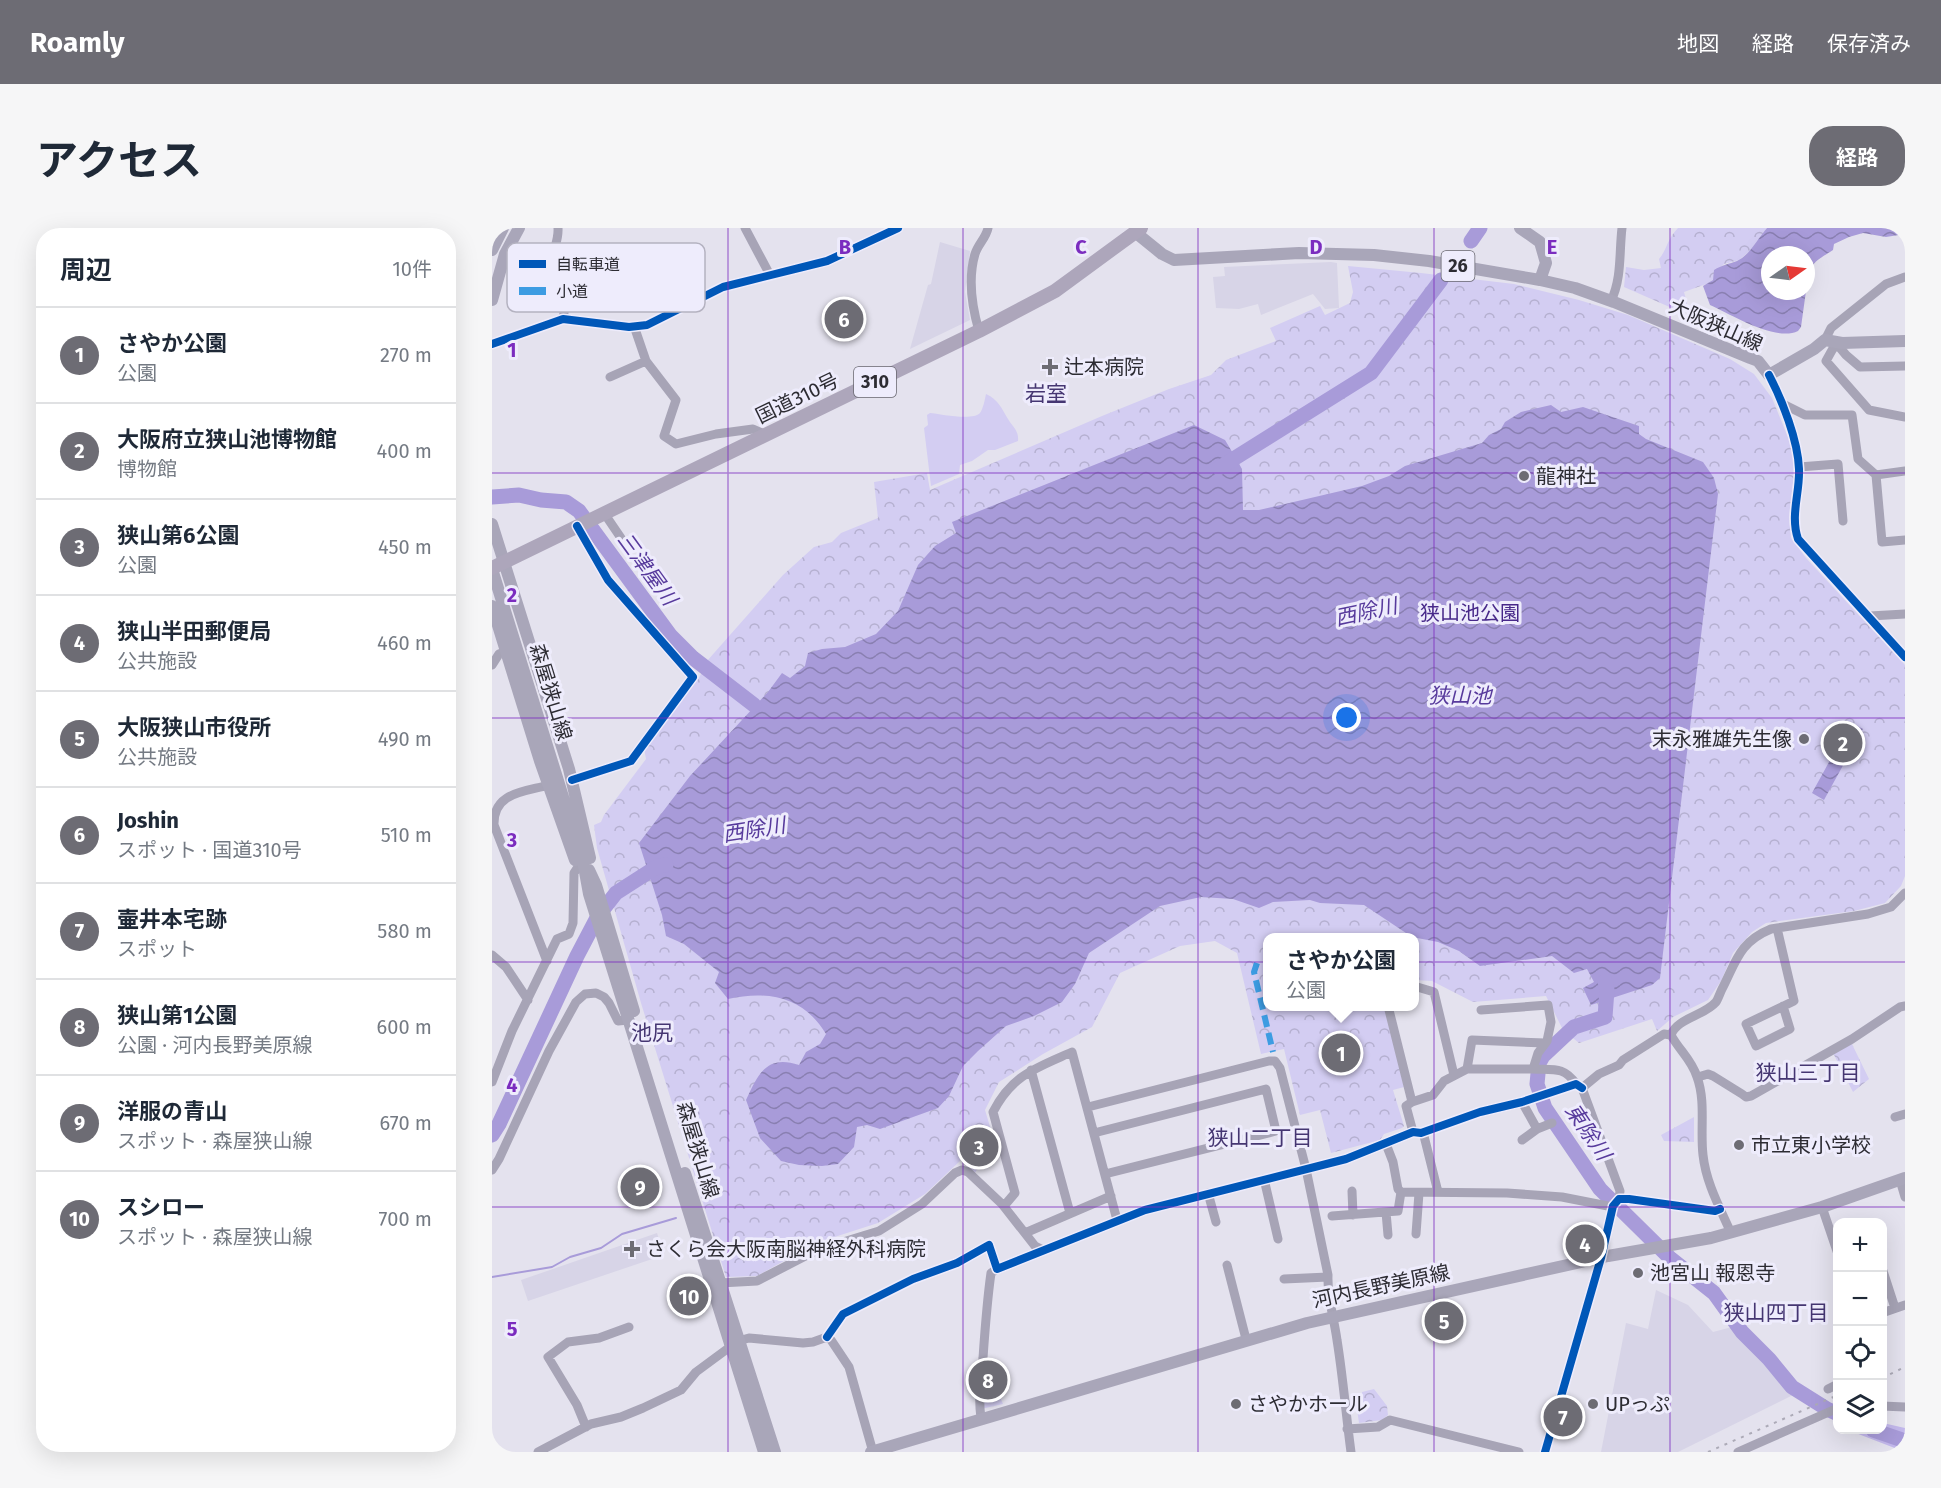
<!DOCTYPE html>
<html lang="ja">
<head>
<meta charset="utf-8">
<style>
	:root { --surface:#fff; --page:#f6f6f7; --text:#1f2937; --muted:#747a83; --line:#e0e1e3; --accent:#6d6c74 }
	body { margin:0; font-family:"Fira Sans","Noto Sans JP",sans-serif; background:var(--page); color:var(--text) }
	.controls { position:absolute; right:18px; bottom:18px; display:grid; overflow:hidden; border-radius:12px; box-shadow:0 6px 24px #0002 }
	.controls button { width:54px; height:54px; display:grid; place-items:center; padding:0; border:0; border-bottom:2px solid var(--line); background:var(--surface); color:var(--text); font:30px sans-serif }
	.compass { position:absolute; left:1269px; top:18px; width:54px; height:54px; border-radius:50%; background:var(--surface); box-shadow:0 6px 24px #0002; rotate:76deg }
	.you { position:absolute; left:855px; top:490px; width:21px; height:21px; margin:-15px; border:4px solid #fff; border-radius:50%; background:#1a73e8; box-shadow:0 0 0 9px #1a73e833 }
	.badge { display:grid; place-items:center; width:39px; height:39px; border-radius:50%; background:var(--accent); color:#fff; font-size:20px; font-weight:700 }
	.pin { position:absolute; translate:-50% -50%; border:3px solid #fff; box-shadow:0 2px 6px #0006 }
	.popup { position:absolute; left:771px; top:705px; width:156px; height:78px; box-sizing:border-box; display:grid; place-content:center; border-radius:12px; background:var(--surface); filter:drop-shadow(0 2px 4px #0005); font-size:20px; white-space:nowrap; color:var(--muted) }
	.popup b { font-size:22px; color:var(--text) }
	.popup::after { content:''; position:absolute; left:50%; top:100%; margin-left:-12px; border:12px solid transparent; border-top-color:var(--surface) }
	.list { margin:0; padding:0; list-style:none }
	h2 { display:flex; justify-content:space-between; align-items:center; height:78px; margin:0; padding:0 24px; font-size:26px }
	h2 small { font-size:20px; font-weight:400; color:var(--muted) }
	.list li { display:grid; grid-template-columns:39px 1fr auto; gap:18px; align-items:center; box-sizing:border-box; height:96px; padding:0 24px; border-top:2px solid var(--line) }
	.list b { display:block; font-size:22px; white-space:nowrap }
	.list p { margin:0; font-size:20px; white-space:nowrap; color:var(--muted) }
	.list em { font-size:20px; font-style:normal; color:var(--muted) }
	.icon { flex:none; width:33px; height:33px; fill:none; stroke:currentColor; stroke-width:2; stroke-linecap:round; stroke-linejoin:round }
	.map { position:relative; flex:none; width:1413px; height:1224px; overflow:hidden; border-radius:24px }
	header { display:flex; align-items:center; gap:36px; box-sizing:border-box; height:84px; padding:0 30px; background:var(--accent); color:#fff }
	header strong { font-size:28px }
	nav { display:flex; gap:33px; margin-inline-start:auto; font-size:21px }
	.intro { display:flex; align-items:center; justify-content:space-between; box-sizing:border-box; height:144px; padding:0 36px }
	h1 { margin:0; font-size:42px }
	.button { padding:15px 27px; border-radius:24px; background:var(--accent); color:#fff; font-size:21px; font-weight:700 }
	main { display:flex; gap:36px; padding:0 36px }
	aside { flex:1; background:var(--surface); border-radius:24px; box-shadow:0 6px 24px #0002 }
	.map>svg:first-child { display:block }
</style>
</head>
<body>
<header>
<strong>Roamly</strong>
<nav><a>地図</a><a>経路</a><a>保存済み</a></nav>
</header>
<div class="intro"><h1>アクセス</h1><a class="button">経路</a></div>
<main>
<aside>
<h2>周辺<small>10件</small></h2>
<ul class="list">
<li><span class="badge">1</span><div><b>さやか公園</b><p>公園</p></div><em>270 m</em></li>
<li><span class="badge">2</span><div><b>大阪府立狭山池博物館</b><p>博物館</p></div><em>400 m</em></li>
<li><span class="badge">3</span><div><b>狭山第6公園</b><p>公園</p></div><em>450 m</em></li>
<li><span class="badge">4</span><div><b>狭山半田郵便局</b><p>公共施設</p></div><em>460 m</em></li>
<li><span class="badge">5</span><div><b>大阪狭山市役所</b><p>公共施設</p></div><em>490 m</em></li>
<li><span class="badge">6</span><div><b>Joshin</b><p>スポット · 国道310号</p></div><em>510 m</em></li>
<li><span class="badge">7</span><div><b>壷井本宅跡</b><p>スポット</p></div><em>580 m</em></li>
<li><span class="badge">8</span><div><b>狭山第1公園</b><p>公園 · 河内長野美原線</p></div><em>600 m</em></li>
<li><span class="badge">9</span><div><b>洋服の青山</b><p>スポット · 森屋狭山線</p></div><em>670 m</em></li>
<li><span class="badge">10</span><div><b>スシロー</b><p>スポット · 森屋狭山線</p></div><em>700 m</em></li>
</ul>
</aside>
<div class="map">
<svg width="1413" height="1224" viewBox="0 0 1413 1224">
	<defs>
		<pattern id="forest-firs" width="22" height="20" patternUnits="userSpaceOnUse" patternTransform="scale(1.5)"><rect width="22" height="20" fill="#c3b8ec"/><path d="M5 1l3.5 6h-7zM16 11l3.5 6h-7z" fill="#a89ecb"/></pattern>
		<pattern id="park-crowns" width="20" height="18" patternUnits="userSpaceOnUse" patternTransform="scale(1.5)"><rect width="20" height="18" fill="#d3cdf2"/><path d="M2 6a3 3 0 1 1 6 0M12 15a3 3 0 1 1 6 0" fill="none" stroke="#b5b0d0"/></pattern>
		<pattern id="water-waves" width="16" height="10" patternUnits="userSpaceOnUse" patternTransform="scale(1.5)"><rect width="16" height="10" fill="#a89bd9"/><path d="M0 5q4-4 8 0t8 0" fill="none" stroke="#897fb1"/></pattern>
	</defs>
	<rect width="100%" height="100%" fill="#e4e2ee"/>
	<!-- built -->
	<path fill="#d7d4e7" d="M448,14L478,23L473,64L478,92L418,121L436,57L439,56Z
		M839,34L845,35L847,80L833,81L821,66L769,87L766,76L747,81L724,80L721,49L733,48L732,39Z
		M165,1005L172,1027L36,1073L29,1052Z
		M1164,1062L1196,1077L1221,1104L1240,1099L1243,1106L1303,1166L1186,1224H1109L1134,1095L1156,1101Z"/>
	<!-- grass -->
	<path fill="#d3cdf2" d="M494,166C507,172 509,180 516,191C521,199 527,203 526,213L503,222H496L480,233L468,237L467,246L439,258L432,200L436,197L435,187L438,185C448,186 481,193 488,185C491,181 493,171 494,166Z"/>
	<!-- forest -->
	<path fill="url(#forest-firs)" d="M1391,1195L1413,1200V1224L1356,1202H1390Z"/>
	<!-- park -->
	<path fill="url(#park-crowns)" d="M1186,0H1275L1259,22L1247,32L1232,36L1223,44L1221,52L1217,55L1192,64L1195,75L1189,84L1132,59L1134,39L1152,42L1169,40L1167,31C1175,22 1175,11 1186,0Z
		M856,38L929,45L1022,56L1087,72L1136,87L1238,131L1262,146L1280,170L1301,222L1302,247L1297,289L1299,310L1314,330L1413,437V648L1409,658L1393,675L1362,683L1274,695L1260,704L1241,725L1229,753L1216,772L1181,789L1165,803L1160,791L1087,815L1071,802L1054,768L981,774L940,753L923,752L922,710H776V778L893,779L912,859L901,862L912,898L910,900L892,906L888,912L839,925L828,882L808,887L792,821L769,826L745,725L723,713L688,718L628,745L600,799L551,826L507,854L493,882L502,912L483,945L474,938L471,926L468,933L433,966L386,995L324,1015L265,1048L234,1049L149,775L105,620L102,597L109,594L112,587L154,531L152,520L207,450L215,433L291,347L322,319L340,314L349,305L386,290L382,254L435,245L438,262L610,188L677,161L719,147L734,132L784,113L778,100L828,78L833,87L858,75L861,64Z
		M1359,814L1377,851L1361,864L1341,825Z
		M1202,889V914L1172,913L1169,907Z
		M493,1132L511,1176L489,1181Z
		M882,1161L895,1178L896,1187L890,1192L867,1195L865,1181L870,1173V1164Z"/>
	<!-- water -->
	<path fill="url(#water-waves)" d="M1275,0H1413V6L1394,9L1371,5L1357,9L1342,16L1341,22C1319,36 1318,35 1314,62V27H1278V63H1314L1309,99L1306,103C1284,114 1240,87 1218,77L1211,58L1221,52L1222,42C1230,37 1237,36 1245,33C1258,27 1266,10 1275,0Z
		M1059,177L1069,184L1091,179L1147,198V206L1154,211L1211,234L1222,250L1226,266L1168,750L1160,757L1099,777L1091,760L1102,754L1095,741L1082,745L1060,728L988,738L967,723L946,714L920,709L872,677L828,675L818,672L781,674L767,680L741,671L709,669L668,678L597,725L583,756L570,774L542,788L514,798L486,823L471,838L457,868L446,880L388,901L375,897L365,899L362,919L346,936L330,938L307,937L289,933L268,910L254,872C266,847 274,826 307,837L314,824L328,816L334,806C312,769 276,762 236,771L223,755L227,744L192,716L174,708L170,687L147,615L198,548L276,464L290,445L298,450L313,438L316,425L330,421L353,419L384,406L406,383L426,337L443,318L464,305L460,294L702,197L733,212L742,227L750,241L751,282H767L870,258L897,248L913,238L990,215L997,207L1009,201L1013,194L1029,184Z
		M1359,494L1371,501L1332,572L1320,565Z"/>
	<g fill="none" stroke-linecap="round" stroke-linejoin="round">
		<!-- stream -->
		<path stroke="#a89bd9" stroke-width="2" d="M0,1049L60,1039L78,1029L109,1020L130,1006L184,990"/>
		<!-- river -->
		<path stroke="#a89bd9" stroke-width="15" d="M979,13L988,0
			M727,240L879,145L949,52
			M0,269L27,267L49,272L74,274L87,283L178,407L201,430L262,477
			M1113,753L1115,762L1113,789L1082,799L1051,828L1047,835L1045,856L1053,880L1108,961L1179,1031L1222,1065L1250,1104L1277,1131L1300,1159L1335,1181L1346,1186
			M0,907L7,896L85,728L106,688L124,665L166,638L174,637
			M1381,1202L1413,1213"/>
		<!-- minor -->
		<path stroke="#a7a4b6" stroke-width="9" d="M66,0C67,15 59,23 60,38L73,46L77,54L71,91
			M253,0L278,47
			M1119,73C1130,50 1127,25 1130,0
			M142,98L154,133L184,172L172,208L184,216L224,206L261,201L274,207
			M487,103C480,79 476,50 483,26C486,16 494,10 496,0
			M1333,112L1339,100L1394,56L1413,49
			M0,116L71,91L137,99L155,97L231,59L335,33L406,0
			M1413,138L1368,139L1354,127L1344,115L1334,133L1377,182L1413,189
			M1277,147C1290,172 1306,212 1307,241C1308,265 1298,287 1306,311L1413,429
			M118,149L154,133
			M1289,175L1313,187H1360L1366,231L1384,247L1390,314L1413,312
			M1307,239L1346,236L1351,293
			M1384,247L1413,243
			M112,285L129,310
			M1378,388L1413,386
			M0,437L7,426L15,423
			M80,552L139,533L201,449L116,352L85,298
			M1285,700L1302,773L1254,796L1264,818L1298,801L1291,778
			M0,727L14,739L36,772
			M55,733L2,597C1,564 32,564 57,557
			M922,758L942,764L962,847
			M896,778L920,874L914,878L921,904
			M1179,807C1185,790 1212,788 1224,774C1226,771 1228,765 1230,761C1244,734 1247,714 1279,701L1376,686L1399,679L1413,665
			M1179,807C1187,822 1200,832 1205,849C1214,873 1208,902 1211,927C1214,955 1228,980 1239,1005
			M975,841L980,812L1053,815
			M1041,841C1061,842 1072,838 1084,856
			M539,842L578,985
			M1206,849L1216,846L1221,848L1250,866L1254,869L1259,868L1360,811L1408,779L1413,778
			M0,854L20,803L65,711L77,706L81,695L82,645L86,639
			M1090,860L1128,963L1127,971
			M1090,860L1107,846L1127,837L1131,832L1172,806L1179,807
			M920,874L941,867L952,853L975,841H1041L1046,825L1055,813L1059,794L1056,777L989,782
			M1030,874L1045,901
			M596,879L777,833H783L788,840L814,941L836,1047C835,1069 842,1090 845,1112C851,1149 854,1187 859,1224
			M1403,889L1413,886
			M931,904L946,964
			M602,905L774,861L784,903L613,946
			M1030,912L1045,901L1060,895
			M0,942L7,931L57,823L84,774L93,766L104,765L112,769L117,775L126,793L136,792
			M772,951L786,1011
			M1408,952L1413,969
			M860,963L861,987
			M909,964L1015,965L1070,969L1121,979
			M716,965L724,994
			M512,978L523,965L501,884C520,847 544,840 580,824L625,992
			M1330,979L1346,1026
			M894,984L896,1007
			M840,988L906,983L909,964L906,961L901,934L894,916
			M533,1005L619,968
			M924,1006L927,965
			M735,1037L754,1111
			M1391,1043L1403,1080
			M792,1051L836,1049
			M228,1055L265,1053L325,1022L387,1003L430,976L463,945L470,942L476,944L510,976L543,1018L551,1022
			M1390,1085L1413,1077
			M335,1109L351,1086L421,1051L465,1035L497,1017L505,1041L653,982L854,931L921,904L929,905L988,884L1030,874L1084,856L1090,860
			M1336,1161L1346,1156
			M1390,1178L1413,1179
			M489,1190C486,1169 489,1151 491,1130C493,1101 495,1073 499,1045L505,1041
			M94,1199L85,1177L56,1129L76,1114L107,1110L137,1099
			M855,1201L886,1199L898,1192L1027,1224
			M46,1224L99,1196L129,1189L151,1180L189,1162L204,1144L246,1113L257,1110L311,1115L321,1114L335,1109L339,1112L357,1139L381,1224
			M1053,1224L1109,1030L1121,978L1127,971H1137L1223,983L1228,981
			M1246,1224L1346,1180"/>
		<!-- major -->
		<path stroke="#a9a6b9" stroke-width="12" d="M1028,0L1048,14L1054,35L1048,52
			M643,4L670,26L682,32L807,25L882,27L937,33L1048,52L1083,60L1122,74L1258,130L1266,133L1277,147L1322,121L1333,112L1350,115L1413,113
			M0,22L11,0
			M0,72L13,26L27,0
			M0,296L77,541L98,630
			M0,341L91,633L97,666L272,1224
			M0,378L48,533L83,632
			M97,642L104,657L142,783
			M193,945L283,1224
			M379,1224L815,1095L1116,1028L1219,1010L1330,979L1413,950"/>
		<!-- highway -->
		<path stroke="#ada6bb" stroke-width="14" d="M0,340L487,103L563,63L649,0"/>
		<!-- rail -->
		<path stroke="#acaab7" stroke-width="2" stroke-dasharray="3 6" stroke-linecap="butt" d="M1390,1150L1413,1139
			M1216,1224L1346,1167"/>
		<!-- quiet -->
		<path stroke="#3d9ce2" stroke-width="6" stroke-dasharray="12 6" stroke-linecap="butt" d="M765,735L762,744L781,824"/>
		<defs>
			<path id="cycleway" d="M0,116L71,91L137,99L155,97L231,59L335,33L406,0
				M1277,147C1290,172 1306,212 1307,241C1308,265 1298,287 1306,311L1413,429
				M80,552L139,533L201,449L116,352L85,298
				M335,1109L351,1086L421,1051L465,1035L497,1017L505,1041L653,982L854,931L921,904L929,905L988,884L1030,874L1084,856L1090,860
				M1053,1224L1109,1030L1121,978L1127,971H1137L1223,983L1228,981"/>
		</defs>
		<!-- cycleway casing -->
		<use href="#cycleway" stroke="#eeecfc" stroke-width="11"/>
		<!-- cycleway -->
		<use href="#cycleway" stroke="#0057b8" stroke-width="8"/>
	</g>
	<!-- grid -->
	<path fill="none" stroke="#7b2cbf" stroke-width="1.5" stroke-opacity="0.55" d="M236,0V1224M471,0V1224M706,0V1224M942,0V1224M1178,0V1224M0,245H1413M0,490H1413M0,734H1413M0,979H1413"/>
	<!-- markers -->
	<g fill="#6d6c74" stroke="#eeecfc" stroke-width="2">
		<path d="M555 130h6v6h6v6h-6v6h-6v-6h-6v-6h6z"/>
		<circle cx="1032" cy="248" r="6"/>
		<circle cx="1312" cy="511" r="6"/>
		<circle cx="1247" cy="917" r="6"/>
		<path d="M137 1012h6v6h6v6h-6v6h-6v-6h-6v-6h6z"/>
		<circle cx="1146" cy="1045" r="6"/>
		<circle cx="744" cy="1176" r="6"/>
		<circle cx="1101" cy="1176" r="6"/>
	</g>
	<g text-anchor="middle" stroke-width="6" stroke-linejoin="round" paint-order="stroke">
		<!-- shield labels -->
		<g fill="#eeecfc" stroke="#67666f" stroke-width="1.5">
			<rect x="949.5" y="23" width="33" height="30" rx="4.5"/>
			<rect x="362" y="139" width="42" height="30" rx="4.5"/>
		</g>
		<g font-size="18" font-weight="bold" fill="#2d2c33">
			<text x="966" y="44">26</text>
			<text x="383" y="160">310</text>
		</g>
		<!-- street labels -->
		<g font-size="20" fill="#2d2c33" stroke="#eeecfc">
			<text transform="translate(1224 97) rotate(24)" y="7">大阪狭山線</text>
			<text transform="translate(305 170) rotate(-26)" y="7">国道310号</text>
			<text transform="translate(59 464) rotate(73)" y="7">森屋狭山線</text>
			<text transform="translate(206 922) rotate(73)" y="7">森屋狭山線</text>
			<text transform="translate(889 1058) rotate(-12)" y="7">河内長野美原線</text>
		</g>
		<!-- poi labels -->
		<g font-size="20" fill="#2d2c33" stroke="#eeecfc" text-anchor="start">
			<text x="572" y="146">辻本病院</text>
			<text x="1044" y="255">龍神社</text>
			<text x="1300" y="518" text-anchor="end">末永雅雄先生像</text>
			<text x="1259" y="924">市立東小学校</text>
			<text x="154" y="1028">さくら会大阪南脳神経外科病院</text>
			<text x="1158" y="1052">池宮山 報恩寺</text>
			<text x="756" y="1183">さやかホール</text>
			<text x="1113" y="1183">UPっぷ</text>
		</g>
		<!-- park labels -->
		<g font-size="20" fill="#472889" stroke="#eeecfc">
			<text x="978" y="392">狭山池公園</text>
		</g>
		<!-- neighbourhood labels -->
		<g font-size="21" fill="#453672" stroke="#eeecfc">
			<text x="554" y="173">岩室</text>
			<text x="160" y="812">池尻</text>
			<text x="1316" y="852">狭山三丁目</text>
			<text x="768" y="917">狭山二丁目</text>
			<text x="1284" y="1092">狭山四丁目</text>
		</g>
		<!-- water labels -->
		<g font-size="21" font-style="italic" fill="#573a9c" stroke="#eeecfc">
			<text transform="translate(155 341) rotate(54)" y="7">三津屋川</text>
			<text transform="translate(874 384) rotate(-12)" y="7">西除川</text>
			<text x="968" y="475">狭山池</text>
			<text transform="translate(262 602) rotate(-9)" y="7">西除川</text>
			<text transform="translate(1096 904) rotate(56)" y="7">東除川</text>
		</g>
	</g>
	<!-- legend -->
	<rect x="15" y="15" width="198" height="69" rx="9" fill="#eeecfc" stroke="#b4b2c0" stroke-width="1.5"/>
	<rect x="27" y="32" width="27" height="8" fill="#0057b8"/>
	<rect x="27" y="59" width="27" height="8" fill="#3d9ce2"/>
	<g font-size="16" fill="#2d2c33">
		<text x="64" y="42">自転車道</text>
		<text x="64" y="69">小道</text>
	</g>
	<g font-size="20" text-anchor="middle" font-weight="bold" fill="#7b2cbf" stroke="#eeecfc" stroke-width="6" stroke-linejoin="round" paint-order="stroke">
		<text x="353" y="26">B</text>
		<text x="589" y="26">C</text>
		<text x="824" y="26">D</text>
		<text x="1060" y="26">E</text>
		<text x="20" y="129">1</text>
		<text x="20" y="374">2</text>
		<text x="20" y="619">3</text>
		<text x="20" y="864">4</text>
		<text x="20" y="1108">5</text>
	</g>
</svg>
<div class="controls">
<button>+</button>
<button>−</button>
<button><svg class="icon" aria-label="locate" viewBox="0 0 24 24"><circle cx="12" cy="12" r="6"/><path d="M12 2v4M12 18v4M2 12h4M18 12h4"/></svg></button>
<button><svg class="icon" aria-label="layers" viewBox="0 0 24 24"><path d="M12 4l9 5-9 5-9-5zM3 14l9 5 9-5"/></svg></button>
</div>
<svg class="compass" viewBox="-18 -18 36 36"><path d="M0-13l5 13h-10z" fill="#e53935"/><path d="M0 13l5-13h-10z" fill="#747a83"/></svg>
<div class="you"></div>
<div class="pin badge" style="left:849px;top:825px">1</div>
<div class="popup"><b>さやか公園</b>公園</div>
<div class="pin badge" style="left:1351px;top:515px">2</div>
<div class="pin badge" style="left:487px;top:919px">3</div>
<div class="pin badge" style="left:1093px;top:1016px">4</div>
<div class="pin badge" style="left:952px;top:1093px">5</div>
<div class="pin badge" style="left:352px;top:91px">6</div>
<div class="pin badge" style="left:1071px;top:1189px">7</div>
<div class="pin badge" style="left:496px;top:1152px">8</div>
<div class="pin badge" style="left:148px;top:959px">9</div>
<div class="pin badge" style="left:197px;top:1068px">10</div>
</div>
</main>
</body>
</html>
